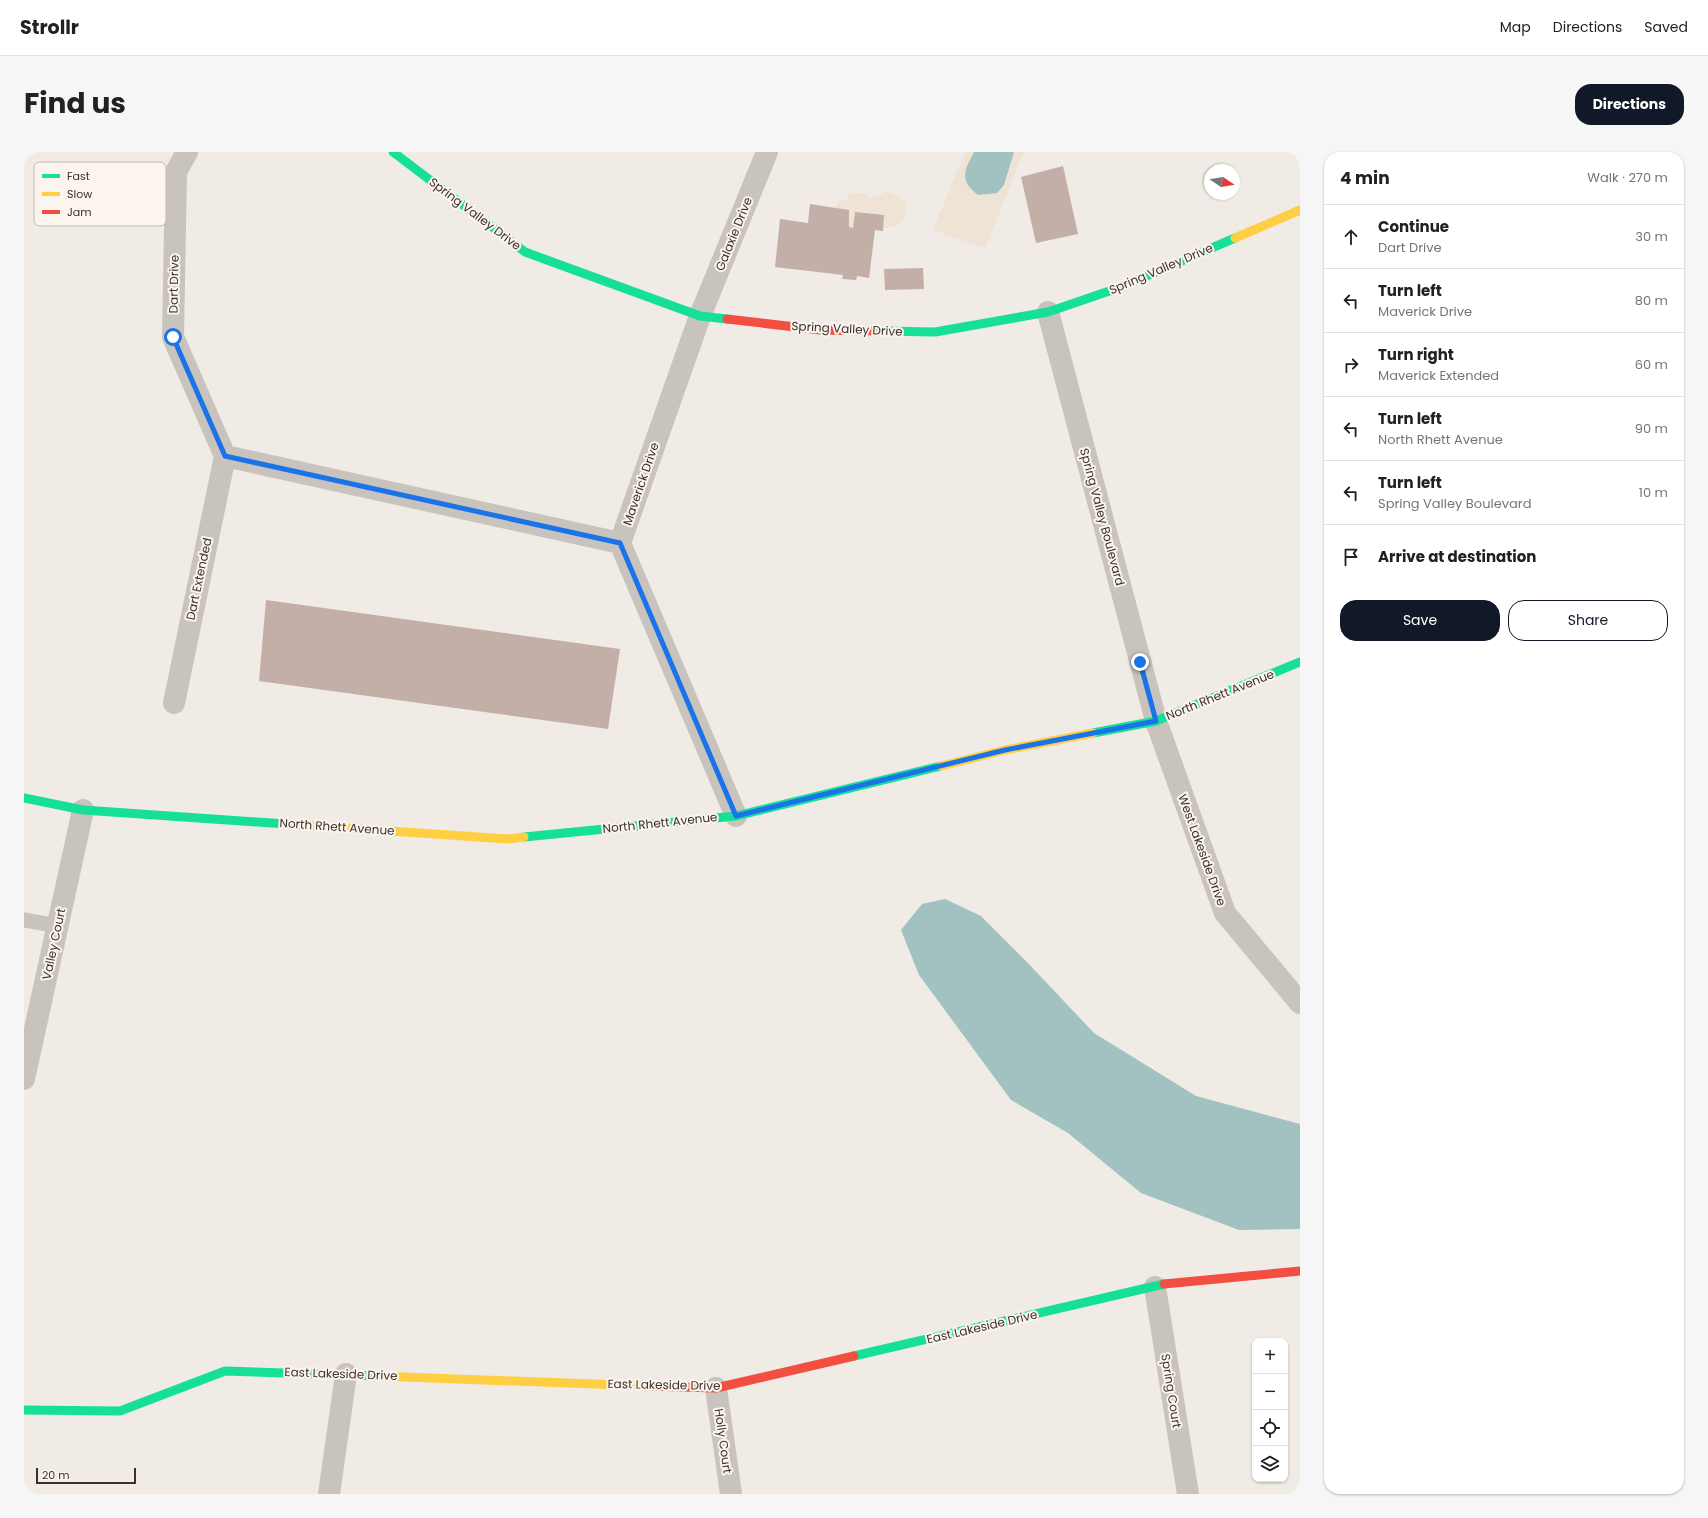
<!DOCTYPE html>
<html lang="en">
<head>
<meta charset="utf-8">
<style>
	:root { --surface:#fff; --page:#f6f6f6; --text:#202124; --muted:#757577; --line:#e0e0e0; --accent:#111827 }
	body { margin:0; font-family:Poppins,sans-serif; background:var(--page); color:var(--text) }
	.controls { position:absolute; right:12px; bottom:12px; display:grid; overflow:hidden; border-radius:8px; box-shadow:0 1px 3px #0004 }
	.controls button { width:36px; height:36px; display:grid; place-items:center; padding:0; border:0; border-bottom:1px solid var(--line); background:var(--surface); color:var(--text); font:20px sans-serif }
	.compass { position:absolute; left:1180px; top:12px; width:36px; height:36px; border-radius:50%; background:var(--surface); box-shadow:0 1px 3px #0004; rotate:102deg }
	.scale { position:absolute; left:12px; bottom:10px; width:100px; box-sizing:border-box; padding-left:4px; border:2px solid #3b302b; border-top:0; font-size:11px; line-height:14px; white-space:nowrap; color:#3b302b; -webkit-text-stroke:3px #fbf5ee; paint-order:stroke }
	.stop { position:absolute; width:12px; height:12px; margin:-9px; border:3px solid #1a73e8; border-radius:50%; background:#fff }
	.stop.end { background:#1a73e8; border-color:#fff; box-shadow:0 1px 4px #0008 }
	.list { margin:0; padding:0; list-style:none }
	h2 { display:flex; justify-content:space-between; align-items:center; height:52px; margin:0; padding:0 16px; font-size:17px }
	h2 small { font-size:13px; font-weight:400; color:var(--muted) }
	.list li { display:grid; grid-template-columns:26px 1fr auto; gap:12px; align-items:center; box-sizing:border-box; height:64px; padding:0 16px; border-top:1px solid var(--line) }
	.list b { display:block; font-size:15px; white-space:nowrap }
	.list p { margin:0; font-size:13px; white-space:nowrap; color:var(--muted) }
	.list em { font-size:13px; font-style:normal; color:var(--muted) }
	.actions { display:flex; gap:8px; padding:12px 16px }
	.actions a { flex:1; padding:9px 0; border:1px solid var(--accent); border-radius:16px; text-align:center; font-size:14px; color:var(--accent) }
	.actions .main { background:var(--accent); color:#fff }
	.icon { flex:none; width:22px; height:22px; fill:none; stroke:currentColor; stroke-width:2; stroke-linecap:round; stroke-linejoin:round }
	.map { position:relative; flex:none; width:1276px; height:1342px; overflow:hidden; border-radius:16px }
	header { display:flex; align-items:center; gap:24px; box-sizing:border-box; height:56px; padding:0 20px; background:var(--surface); border-bottom:1px solid var(--line) }
	header strong { font-size:19px }
	nav { display:flex; gap:22px; margin-inline-start:auto; font-size:14px }
	.intro { display:flex; align-items:center; justify-content:space-between; box-sizing:border-box; height:96px; padding:0 24px }
	h1 { margin:0; font-size:28px }
	.button { padding:10px 18px; border-radius:16px; background:var(--accent); color:#fff; font-size:14px; font-weight:700 }
	main { display:flex; gap:24px; padding:0 24px }
	aside { flex:1; background:var(--surface); border-radius:16px; box-shadow:0 1px 3px #0004 }
	.map>svg:first-child { display:block }
</style>
</head>
<body>
<header>
<strong>Strollr</strong>
<nav><a>Map</a><a>Directions</a><a>Saved</a></nav>
</header>
<div class="intro"><h1>Find us</h1><a class="button">Directions</a></div>
<main>
<div class="map">
<svg width="1276" height="1342" viewBox="0 0 1276 1342">
	<rect width="100%" height="100%" fill="#f0ebe5"/>
	<!-- plaza -->
	<path fill="#eee3d5" d="M941,0H1000L961,96L909,78Z
		M862,40L869,42L882,50L880,66L875,72L869,75L859,76L860,63L831,60L829,76L825,75V58L811,56L813,51L824,46L825,41H843V45H851Z"/>
	<!-- water -->
	<path fill="#a1c2c1" d="M950,0H990L980,33L973,41L954,43C935,28 940,19 950,0Z
		M921,747L957,764L1001,808L1070,881L1172,944L1276,972V1077L1215,1078L1117,1041L1044,981L987,948L895,823L877,778L898,752Z"/>
	<!-- building -->
	<path fill="#c3afa7" d="M1039,14L1054,82L1012,91L997,25Z
		M786,52L825,58V75L829,76L831,60L860,63L859,79L851,78L845,126L833,124L832,128L818,127L819,123L751,115L756,67L784,71Z
		M899,116L900,137L861,138L860,117Z
		M242,448L596,497L584,577L235,529Z"/>
	<g fill="none" stroke-linecap="round" stroke-linejoin="round">
		<!-- lane -->
		<path stroke="#c9c3be" stroke-width="15" d="M0,768L34,774"/>
		<!-- street -->
		<path stroke="#c9c3be" stroke-width="22" d="M163,0L152,20L149,185L201,304
			M1024,160L1132,569L1201,761L1276,851
			M201,304L596,391
			M596,391L676,164L743,0
			M596,391L712,664
			M150,551L201,304
			M0,927L59,658
			M1131,1135L1164,1342
			M692,1236L707,1342
			M305,1342L322,1222"/>
		<!-- fast -->
		<path stroke="#16e098" stroke-width="9" d="M369,0L501,100L676,164L703,167
			M855,179L911,180L1024,160L1097,135L1211,86
			M1069,581L1132,569L1276,510
			M0,646L59,658L276,673
			M500,685L712,664L917,614
			M830,1204L1140,1132
			M0,1258L96,1259L201,1219L353,1224"/>
		<!-- slow -->
		<path stroke="#ffcf43" stroke-width="9" d="M1211,86L1276,58
			M917,614L981,598L1069,581
			M276,673L484,687L500,685
			M353,1224L625,1234"/>
		<!-- jam -->
		<path stroke="#f24e42" stroke-width="9" d="M703,167L797,178L855,179
			M1140,1132L1276,1119
			M625,1234L692,1236L830,1204"/>
	</g>
	<g fill="none" stroke-linecap="round" stroke-linejoin="round">
		<!-- route -->
		<path stroke="#1a73e8" stroke-width="5" d="M149,185L201,304L596,391L712,664L981,598L1132,569L1116,510"/>
	</g>
	<g text-anchor="middle" stroke-width="4" stroke-linejoin="round" paint-order="stroke">
		<!-- street labels -->
		<g font-size="12" fill="#3b302b" stroke="#fbf5ee">
			<text transform="translate(451 62) rotate(37)" y="4">Spring Valley Drive</text>
			<text transform="translate(710 82) rotate(-68)" y="4">Galaxie Drive</text>
			<text transform="translate(1137 117) rotate(-23)" y="4">Spring Valley Drive</text>
			<text transform="translate(150 132) rotate(-89)" y="4">Dart Drive</text>
			<text transform="translate(823 177) rotate(3)" y="4">Spring Valley Drive</text>
			<text transform="translate(617 332) rotate(-71)" y="4">Maverick Drive</text>
			<text transform="translate(1078 365) rotate(75)" y="4">Spring Valley Boulevard</text>
			<text transform="translate(175 427) rotate(-78)" y="4">Dart Extended</text>
			<text transform="translate(1196 543) rotate(-22)" y="4">North Rhett Avenue</text>
			<text transform="translate(636 671) rotate(-6)" y="4">North Rhett Avenue</text>
			<text transform="translate(313 675) rotate(4)" y="4">North Rhett Avenue</text>
			<text transform="translate(1178 698) rotate(70)" y="4">West Lakeside Drive</text>
			<text transform="translate(30 792) rotate(-78)" y="4">Valley Court</text>
			<text transform="translate(958 1175) rotate(-13)" y="4">East Lakeside Drive</text>
			<text transform="translate(317 1222) rotate(2)" y="4">East Lakeside Drive</text>
			<text transform="translate(640 1233) rotate(1)" y="4">East Lakeside Drive</text>
			<text transform="translate(1147 1239) rotate(81)" y="4">Spring Court</text>
			<text transform="translate(699 1289) rotate(82)" y="4">Holly Court</text>
		</g>
	</g>
	<!-- legend -->
	<rect x="10" y="10" width="132" height="64" rx="6" fill="#fbf5ee" stroke="#c1bab4" stroke-width="1"/>
	<rect x="18" y="22" width="18" height="4" fill="#16e098"/>
	<rect x="18" y="40" width="18" height="4" fill="#ffcf43"/>
	<rect x="18" y="58" width="18" height="4" fill="#f24e42"/>
	<g font-size="11" fill="#3b302b">
		<text x="43" y="28">Fast</text>
		<text x="43" y="46">Slow</text>
		<text x="43" y="64">Jam</text>
	</g>
</svg>
<div class="controls">
<button>+</button>
<button>−</button>
<button><svg class="icon" aria-label="locate" viewBox="0 0 24 24"><circle cx="12" cy="12" r="6"/><path d="M12 2v4M12 18v4M2 12h4M18 12h4"/></svg></button>
<button><svg class="icon" aria-label="layers" viewBox="0 0 24 24"><path d="M12 4l9 5-9 5-9-5zM3 14l9 5 9-5"/></svg></button>
</div>
<svg class="compass" viewBox="-18 -18 36 36"><path d="M0-13l5 13h-10z" fill="#e53935"/><path d="M0 13l5-13h-10z" fill="#757577"/></svg>
<div class="scale">20 m</div>
<div class="stop" style="left:149px;top:185px"></div>
<div class="stop end" style="left:1116px;top:510px"></div>
</div>
<aside>
<h2>4 min<small>Walk · 270 m</small></h2>
<ul class="list">
<li><svg class="icon" aria-label="ahead" viewBox="0 0 24 24"><path d="M12 20V5M6 11l6-6 6 6"/></svg><div><b>Continue</b><p>Dart Drive</p></div><em>30 m</em></li>
<li><svg class="icon" aria-label="left" viewBox="0 0 24 24"><path d="M17 20v-9H6M10 6l-5 5 5 5"/></svg><div><b>Turn left</b><p>Maverick Drive</p></div><em>80 m</em></li>
<li><svg class="icon" aria-label="right" viewBox="0 0 24 24"><path d="M7 20v-9h11M14 6l5 5-5 5"/></svg><div><b>Turn right</b><p>Maverick Extended</p></div><em>60 m</em></li>
<li><svg class="icon" aria-label="left" viewBox="0 0 24 24"><path d="M17 20v-9H6M10 6l-5 5 5 5"/></svg><div><b>Turn left</b><p>North Rhett Avenue</p></div><em>90 m</em></li>
<li><svg class="icon" aria-label="left" viewBox="0 0 24 24"><path d="M17 20v-9H6M10 6l-5 5 5 5"/></svg><div><b>Turn left</b><p>Spring Valley Boulevard</p></div><em>10 m</em></li>
<li><svg class="icon" aria-label="arrive" viewBox="0 0 24 24"><path d="M6 21V4h12l-3 4 3 4H6"/></svg><div><b>Arrive at destination</b></div></li>
</ul>
<div class="actions"><a class="main">Save</a><a>Share</a></div>
</aside>
</main>
</body>
</html>
